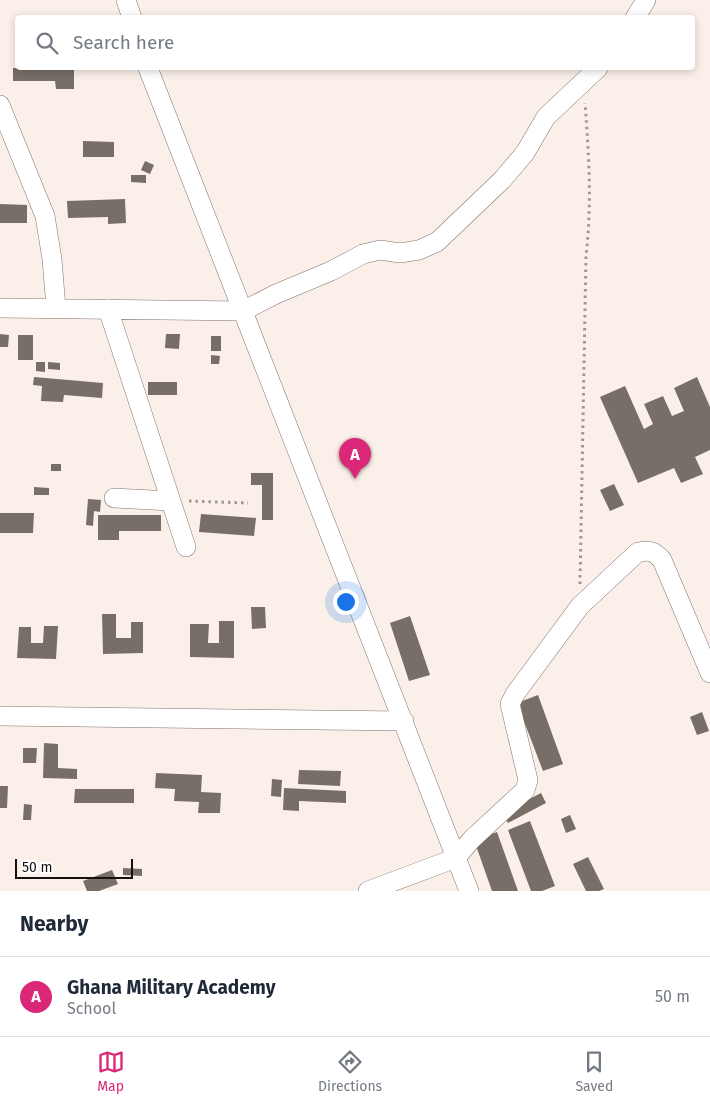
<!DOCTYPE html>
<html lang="en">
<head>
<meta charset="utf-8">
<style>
	:root { --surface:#fff; --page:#f2f2f3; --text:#1f2937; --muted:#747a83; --line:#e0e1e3; --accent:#db2777 }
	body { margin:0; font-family:"Fira Sans",sans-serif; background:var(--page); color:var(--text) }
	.scale { position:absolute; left:15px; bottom:12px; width:118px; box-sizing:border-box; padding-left:5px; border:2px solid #14110e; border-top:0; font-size:14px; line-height:18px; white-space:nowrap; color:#14110e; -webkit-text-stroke:4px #fff; paint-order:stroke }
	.you { position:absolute; left:345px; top:601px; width:18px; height:18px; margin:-12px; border:4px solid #fff; border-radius:50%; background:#1a73e8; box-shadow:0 0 0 8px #1a73e833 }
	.badge { display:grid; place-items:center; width:32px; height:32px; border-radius:50%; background:var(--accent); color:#fff; font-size:16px; font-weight:700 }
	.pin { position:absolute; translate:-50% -41px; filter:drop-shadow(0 1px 2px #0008) }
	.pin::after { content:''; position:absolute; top:26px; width:18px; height:15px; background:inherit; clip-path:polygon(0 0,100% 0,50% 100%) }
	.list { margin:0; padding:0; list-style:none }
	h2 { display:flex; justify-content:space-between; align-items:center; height:65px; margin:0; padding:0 20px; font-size:21px }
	h2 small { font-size:16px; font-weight:400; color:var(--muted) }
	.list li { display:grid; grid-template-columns:32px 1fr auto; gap:15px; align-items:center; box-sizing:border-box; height:80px; padding:0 20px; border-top:1px solid var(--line) }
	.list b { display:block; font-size:19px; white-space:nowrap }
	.list p { margin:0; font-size:16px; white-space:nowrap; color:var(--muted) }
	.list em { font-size:16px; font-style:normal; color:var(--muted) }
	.icon { flex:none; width:28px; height:28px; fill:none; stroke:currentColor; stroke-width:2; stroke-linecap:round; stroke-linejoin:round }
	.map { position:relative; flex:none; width:710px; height:891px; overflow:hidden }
	.search { position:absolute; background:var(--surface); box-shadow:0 2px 8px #0003; left:15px; right:15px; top:15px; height:55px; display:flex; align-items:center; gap:12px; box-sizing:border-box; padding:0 18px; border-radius:5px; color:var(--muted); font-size:19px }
	.sheet { height:145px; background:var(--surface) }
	nav { display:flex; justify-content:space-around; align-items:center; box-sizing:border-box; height:70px; border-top:1px solid var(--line); background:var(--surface); font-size:14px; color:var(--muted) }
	nav a { display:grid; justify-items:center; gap:2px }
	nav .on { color:var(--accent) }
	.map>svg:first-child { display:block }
</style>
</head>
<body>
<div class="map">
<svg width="710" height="891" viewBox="0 0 710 891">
	<rect width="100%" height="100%" fill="#fbf0e9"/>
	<!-- building -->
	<path fill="#776e67" d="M13,68H74V89H56L55,81H13Z
		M83,141L114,142V157H83Z
		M145,161L154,165L150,174L141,170Z
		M131,175H146V183L131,182Z
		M125,199L126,223L108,224V217L68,218L67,201Z
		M0,204L27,205V223H0Z
		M0,334L9,335L8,347H0Z
		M166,334H180L179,349L165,348Z
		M18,335H33V360H18Z
		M211,336H221V351H211Z
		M211,355L220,356L219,364H211Z
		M36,362H45V372L36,371Z
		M48,362L60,363V370L48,369Z
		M34,377L103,383L102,398L64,395L63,402L41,401L42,386L33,385Z
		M697,377L710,407V450L695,457L703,474L681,483L674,468L638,483L600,397L625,386L644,429L653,424L644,404L663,396L672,416L684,411L674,388Z
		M148,382H177V395H148Z
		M51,464H61V471H51Z
		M251,473H273V520H262V485H251Z
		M614,484L624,505L610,511L600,490Z
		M34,487L49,488V495H34Z
		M88,499L101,500L100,512L94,511L93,526L86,525Z
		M0,513H34L33,533H0Z
		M201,514L256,518L254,536L199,532Z
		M98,515H161V531H119V540H98Z
		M251,607H265L266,628L252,629Z
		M102,614H116V638H131V622H143V653L103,654Z
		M410,616L430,675L409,681L390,623Z
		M219,621H234V658L190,657V624H209L208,643H219Z
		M44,626H58L56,659L17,658L19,627H31V643H43Z
		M538,695L563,764L543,771L517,703Z
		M702,712L709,731L697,735L690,717Z
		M44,743L58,744V768L77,769V779L43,778Z
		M23,748H37L36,763H23Z
		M299,770L341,771L340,786L298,784Z
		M156,773L202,775L201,792L221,793L220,813H198L199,802L174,801L175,789L155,788Z
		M272,779L282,780L281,797L271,796Z
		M0,786H8L7,808H0Z
		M284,788L346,791V803L299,801V811L283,810Z
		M75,789H134V803H74Z
		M541,793L546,803L508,823L502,813Z
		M24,804L32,805L31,820H23Z
		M570,815L576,829L566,833L561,819Z
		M530,821L555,886L542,891H531L508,830Z
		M497,832L518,891H492L474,840Z
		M588,857L604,889L599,891H586L573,864Z
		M123,868L142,869V876L123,875Z
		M112,870L118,884L99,891H87L83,881Z"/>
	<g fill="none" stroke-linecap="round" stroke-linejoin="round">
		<defs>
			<path id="minor" d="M126,0L132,18
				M635,18L646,0
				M148,68L469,891
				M0,105L45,216L52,259L56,308
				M0,308L243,311L276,294L331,271L363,254L380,250L400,253L419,250L437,242L502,180L525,153L546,117L598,68
				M108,309L186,547
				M114,498L171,501
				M0,716L404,721
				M368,891L456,858L472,839L525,790L528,780L510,704L515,694L580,606L638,552C650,550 654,551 662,560L710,673"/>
		</defs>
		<!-- minor casing -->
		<use href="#minor" stroke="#7e746d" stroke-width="20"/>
		<!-- path -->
		<path stroke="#9f9792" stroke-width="3" stroke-dasharray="2.5 4" stroke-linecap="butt" d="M189,501L248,503
			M580,584L586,256C592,205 589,154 585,103"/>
		<!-- minor -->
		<use href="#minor" stroke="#fff" stroke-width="19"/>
	</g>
</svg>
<div class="scale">50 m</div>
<div class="you"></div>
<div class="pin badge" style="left:355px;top:479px">A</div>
<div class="search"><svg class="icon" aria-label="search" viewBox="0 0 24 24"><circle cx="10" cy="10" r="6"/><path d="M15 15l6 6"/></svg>Search here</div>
</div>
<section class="sheet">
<h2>Nearby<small></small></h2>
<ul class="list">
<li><span class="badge">A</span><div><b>Ghana Military Academy</b><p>School</p></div><em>50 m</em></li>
</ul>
</section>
<nav>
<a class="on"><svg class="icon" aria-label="map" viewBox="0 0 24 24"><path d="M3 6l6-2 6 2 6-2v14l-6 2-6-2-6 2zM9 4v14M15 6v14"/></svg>Map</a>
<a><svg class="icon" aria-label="directions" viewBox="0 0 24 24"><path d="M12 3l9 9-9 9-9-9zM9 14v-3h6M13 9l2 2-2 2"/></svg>Directions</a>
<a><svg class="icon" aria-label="saved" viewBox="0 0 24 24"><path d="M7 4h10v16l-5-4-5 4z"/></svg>Saved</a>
</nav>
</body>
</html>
